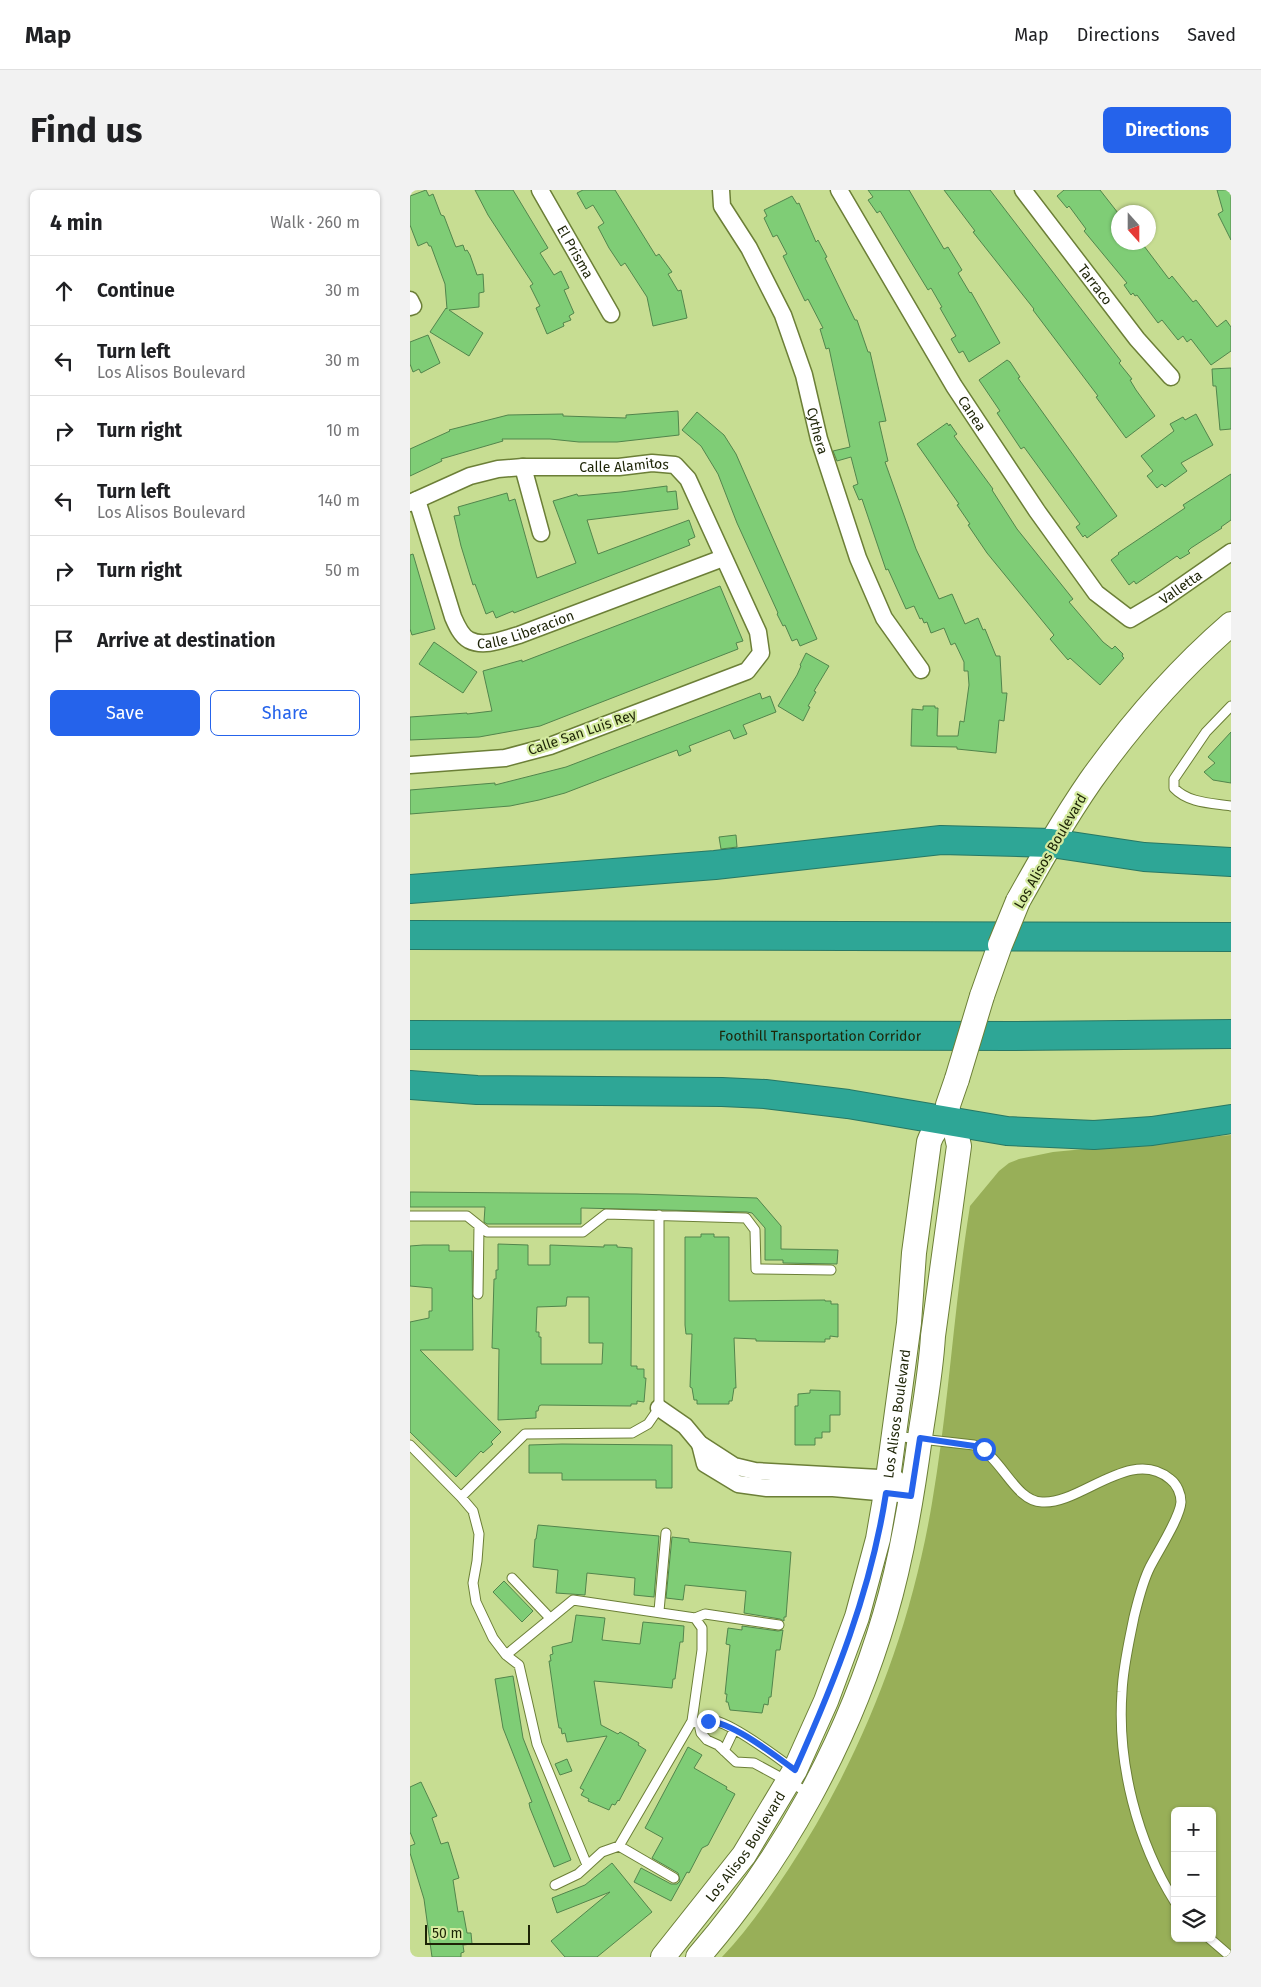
<!DOCTYPE html>
<html lang="en">
<head>
<meta charset="utf-8">
<style>
	:root { --surface:#fff; --page:#f2f2f2; --text:#202124; --muted:#757577; --line:#e0e0e0; --accent:#2563eb }
	body { margin:0; font-family:"Fira Sans",sans-serif; background:var(--page); color:var(--text) }
	.controls { position:absolute; right:15px; bottom:15px; display:grid; overflow:hidden; border-radius:8px; box-shadow:0 1px 4px #0004 }
	.controls button { width:45px; height:45px; display:grid; place-items:center; padding:0; border:0; border-bottom:1px solid var(--line); background:var(--surface); color:var(--text); font:25px sans-serif }
	.compass { position:absolute; left:701px; top:15px; width:45px; height:45px; border-radius:50%; background:var(--surface); box-shadow:0 1px 4px #0004; rotate:159deg }
	.scale { position:absolute; left:15px; bottom:12px; width:105px; box-sizing:border-box; padding-left:5px; border:2px solid #1d2406; border-top:0; font-size:14px; line-height:18px; white-space:nowrap; color:#1d2406; -webkit-text-stroke:4px #d4ea9f; paint-order:stroke }
	.stop { position:absolute; width:15px; height:15px; margin:-11px; border:4px solid #2563eb; border-radius:50%; background:#fff }
	.stop.end { background:#2563eb; border-color:#fff; box-shadow:0 1px 5px #0008 }
	.list { margin:0; padding:0; list-style:none }
	h2 { display:flex; justify-content:space-between; align-items:center; height:65px; margin:0; padding:0 20px; font-size:21px }
	h2 small { font-size:16px; font-weight:400; color:var(--muted) }
	.list li { display:grid; grid-template-columns:32px 1fr auto; gap:15px; align-items:center; box-sizing:border-box; height:70px; padding:0 20px; border-top:1px solid var(--line) }
	.list b { display:block; font-size:19px; white-space:nowrap }
	.list p { margin:0; font-size:16px; white-space:nowrap; color:var(--muted) }
	.list em { font-size:16px; font-style:normal; color:var(--muted) }
	.actions { display:flex; gap:10px; padding:15px 20px }
	.actions a { flex:1; padding:11px 0; border:1px solid var(--accent); border-radius:8px; text-align:center; font-size:18px; color:var(--accent) }
	.actions .main { background:var(--accent); color:#fff }
	.icon { flex:none; width:28px; height:28px; fill:none; stroke:currentColor; stroke-width:2; stroke-linecap:round; stroke-linejoin:round }
	.map { position:relative; flex:none; width:821px; height:1767px; overflow:hidden; border-radius:8px }
	header { display:flex; align-items:center; gap:30px; box-sizing:border-box; height:70px; padding:0 25px; background:var(--surface); border-bottom:1px solid var(--line) }
	header strong { font-size:24px }
	nav { display:flex; gap:28px; margin-inline-start:auto; font-size:18px }
	.intro { display:flex; align-items:center; justify-content:space-between; box-sizing:border-box; height:120px; padding:0 30px }
	h1 { margin:0; font-size:35px }
	.button { padding:12px 22px; border-radius:8px; background:var(--accent); color:#fff; font-size:18px; font-weight:700 }
	main { display:flex; gap:30px; padding:0 30px }
	aside { flex:1; background:var(--surface); border-radius:8px; box-shadow:0 1px 4px #0004 }
	.map>svg:first-child { display:block }
</style>
</head>
<body>
<header>
<strong>Map</strong>
<nav><a>Map</a><a>Directions</a><a>Saved</a></nav>
</header>
<div class="intro"><h1>Find us</h1><a class="button">Directions</a></div>
<main>
<aside>
<h2>4 min<small>Walk · 260 m</small></h2>
<ul class="list">
<li><svg class="icon" aria-label="ahead" viewBox="0 0 24 24"><path d="M12 20V5M6 11l6-6 6 6"/></svg><div><b>Continue</b></div><em>30 m</em></li>
<li><svg class="icon" aria-label="left" viewBox="0 0 24 24"><path d="M17 20v-9H6M10 6l-5 5 5 5"/></svg><div><b>Turn left</b><p>Los Alisos Boulevard</p></div><em>30 m</em></li>
<li><svg class="icon" aria-label="right" viewBox="0 0 24 24"><path d="M7 20v-9h11M14 6l5 5-5 5"/></svg><div><b>Turn right</b></div><em>10 m</em></li>
<li><svg class="icon" aria-label="left" viewBox="0 0 24 24"><path d="M17 20v-9H6M10 6l-5 5 5 5"/></svg><div><b>Turn left</b><p>Los Alisos Boulevard</p></div><em>140 m</em></li>
<li><svg class="icon" aria-label="right" viewBox="0 0 24 24"><path d="M7 20v-9h11M14 6l5 5-5 5"/></svg><div><b>Turn right</b></div><em>50 m</em></li>
<li><svg class="icon" aria-label="arrive" viewBox="0 0 24 24"><path d="M6 21V4h12l-3 4 3 4H6"/></svg><div><b>Arrive at destination</b></div></li>
</ul>
<div class="actions"><a class="main">Save</a><a>Share</a></div>
</aside>
<div class="map">
<svg width="821" height="1767" viewBox="0 0 821 1767">
	<rect width="100%" height="100%" fill="#c7dd92"/>
	<!-- green -->
	<path fill="#98af58" fill-rule="evenodd" d="M821,945V1767H312C337,1741 358,1710 378,1680C451,1569 500,1444 522,1313C539,1215 544,1114 560,1016L589,981L599,973L609,969L643,962ZM765,1621H802V1748H765Z"/>
	<!-- building -->
	<path fill="#7fcd76" stroke="#52854c" fill-rule="evenodd" d="M16,0L19,6L23,4L31,25L34,26L45,55L46,57L53,55L55,61L57,60L60,65L67,85L73,84L74,102L69,103V117L39,120L73,143L59,166L20,142L36,118L37,119L35,94L21,56H19L17,52L8,56L0,35V6Z
		M65,0H103L138,58L130,63L144,85L151,81L159,98L154,100L164,123L159,126L161,130L153,133L154,136L137,144L126,118L130,116L120,96L123,94L78,25Z
		M173,0H205L246,66L249,64L262,82L258,84L268,101L271,100L277,128L243,136L237,107L215,73L211,76L199,58L188,37L194,33L183,15L176,19L167,3Z
		M458,0H499L534,59L538,57L552,80L548,83L560,103L561,102L590,153L559,172L553,161L549,163L541,149L546,146L530,118L532,117L521,98L518,100L470,21L467,23L458,10L463,7Z
		M534,0H580L711,171L709,173L722,189L720,190L726,200L745,226L716,248L686,207L688,206L623,120L624,119L563,42L565,41Z
		M654,0H690L708,23V52H731L759,89L762,86L783,112L786,110L807,137L816,130L821,137V161L801,175L781,149L777,152L773,146L768,150L752,130L748,133L727,105L725,106L723,103L721,105L714,95L717,93L674,41L676,39L659,16L657,18L647,6Z
		M807,0H821V50L808,24L813,21Z
		M382,6L387,14L389,13L406,52L408,50L417,67L415,68L445,130H447L458,162H460L476,231L469,232L478,271L475,272L506,359L529,409L542,404L555,434L568,428L573,440L575,439L586,466H590L592,503H597L594,531L589,530L586,563L547,559V557L501,556L502,519L513,520V516H525V518H528L527,546H548L550,531L554,532L559,495L558,481H554V472L545,453L541,455L534,438L521,443L517,432L514,433L512,428L510,429L504,416L496,419L478,379L476,380L452,309L449,310L443,296L448,294L441,267L427,271L423,261L440,257L419,158L416,159L410,139L413,138L398,109L395,111L373,66L377,64L367,45L363,47L354,28L357,26L354,20Z
		M18,145L30,173L11,183L9,179L3,182L0,174V152Z
		M597,170L600,172L610,187L608,188L707,326L677,348L675,345L673,347L666,337L670,334L614,257L611,259L587,223L590,221L569,190Z
		M821,178V239L810,240L806,196H803L802,179Z
		M268,221L269,245L207,252H169L140,249H92L93,251L31,269L32,271L0,286V259L40,241L39,240L98,225L153,224V226L216,228V225Z
		M287,222L314,245L326,264L407,449L390,456L387,449L382,451L375,435L373,436L367,424L368,423L327,333L308,284L291,256L272,240Z
		M786,224L803,255L771,273L777,281L755,297L752,294L747,298L737,286L743,281L731,266L764,241L760,234L773,227L775,230Z
		M537,233L539,236L540,234L547,244L544,246L583,299L582,300L607,339L663,409L659,412L693,452L702,459L705,456L713,464L712,466L714,468L690,495L660,468L658,470L640,449L644,445L577,363L558,335L560,334L547,315L549,314L507,254Z
		M821,284V330L811,337L812,338L781,358L778,361L780,363L770,369L767,366L726,394L724,391L719,395L701,370L709,364L708,363L775,318L773,315Z
		M257,296V302L266,301L268,319L177,330L188,364L279,330L285,347L278,350L280,355L104,423L103,421L86,428L83,421L76,424L65,394L63,395L51,356L44,326L50,325L48,317L97,303L99,311L105,309L127,388L166,373L143,311L167,304L168,306L211,302Z
		M3,364L25,439L2,445L0,439V365Z
		M310,396L333,451L326,453L328,459L130,536L69,547L0,550V527L57,523V524L82,521L73,481L112,470V472Z
		M24,452L67,482L53,503L9,474Z
		M396,463L419,476L404,501L406,502L398,516L400,517L393,531L368,516L387,485L391,476L390,475Z
		M350,503L352,509L360,506L366,522L333,535L337,544L324,549L320,540L279,556L281,561L269,566L267,560L155,603L129,610L100,616L0,624V600L85,593V595L156,577Z
		M821,542V593L803,590L794,582L805,573L798,567Z
		M326,645L327,657L311,659L309,647Z
		M0,1002L227,1004L347,1008L371,1036V1059L428,1060L427,1074L373,1073V1070H355V1038L342,1023L337,1022L171,1018V1034H77L74,1032L75,1017H0Z
		M291,1044H304V1047H319V1111L415,1110V1111H421V1114H428V1147L420,1146V1149H415V1152L346,1151V1149L324,1148L326,1198H324L322,1211H319V1214H287V1210H284L282,1198L280,1197L282,1144H276L275,1135V1047H291Z
		M88,1054L118,1055V1075H140V1055L194,1057V1055H207V1057L222,1058L221,1176H227V1179H234V1188H236L234,1212L227,1211V1214H221V1216L131,1215L129,1216L128,1221H126V1228L88,1230L89,1159L82,1158L84,1089H86V1080H88ZM157,1107H179V1153H193L192,1174H131V1147H129V1142H126L127,1117L156,1116Z
		M13,1055H39V1061H62L63,1160H10L91,1242L81,1252L83,1254L73,1263L71,1261L46,1287L0,1242V1132L19,1128V1121H22V1098L0,1096V1056Z
		M400,1200L430,1201V1225H420V1242H412V1248H405V1255H385V1216H388V1204L400,1203Z
		M152,1254L262,1255V1298H246V1290H152V1283H119V1255Z
		M128,1335L249,1346L244,1407L224,1405L225,1388L177,1383L175,1405L146,1403L148,1380L123,1377L125,1349H126Z
		M262,1347L279,1349V1352L381,1362L376,1427H374V1431L370,1429L334,1423L336,1401L275,1395L273,1410L256,1408Z
		M94,1391L123,1421L112,1432L83,1402Z
		M166,1425L195,1428L192,1450L230,1454L233,1432L274,1436L273,1452H270L265,1489H263L262,1498L184,1491L191,1535L208,1544L210,1542L229,1553L228,1555L236,1560L209,1611L208,1610L205,1615L202,1614L199,1620L178,1611L179,1609L171,1605L174,1600L170,1598L197,1546L157,1552L155,1543L152,1544L151,1538H149L147,1527L139,1471H141L140,1465L143,1464L142,1457L162,1452Z
		M332,1436L368,1441L373,1440L370,1460H366L361,1507H359L358,1515L354,1514L352,1523L320,1520L318,1512H316L317,1504H315L320,1455L316,1454L318,1438L332,1440Z
		M103,1486L113,1548L161,1670L144,1677L120,1618L119,1613L122,1612L93,1538L85,1489Z
		M278,1557L292,1565L284,1578L317,1597L316,1599L325,1604L298,1655L292,1658L279,1683L277,1682L261,1711L224,1692L231,1678L261,1694H267L270,1691L268,1683L242,1668L253,1648L235,1638Z
		M157,1569L162,1581L150,1585L145,1574Z
		M11,1592L27,1626L22,1628L31,1654L38,1652L49,1688L43,1690L48,1722L53,1721L57,1743H61L62,1754L53,1755L54,1762L51,1763V1767H22L14,1709L0,1663V1656L5,1654L0,1642V1597Z
		M202,1673L242,1722L187,1767H155L141,1751L200,1702L147,1723L142,1708L175,1695Z"/>
	<g fill="none" stroke-linecap="round" stroke-linejoin="round">
		<defs>
			<path id="service" d="M821,516L796,542L764,589V598C778,613 801,613 821,616
				M0,1026H57L77,1042H173L196,1024L336,1028L345,1040L346,1079L421,1080
				M68,1104L69,1036
				M484,1246L564,1255C592,1266 604,1311 632,1312C670,1315 721,1256 760,1289C767,1294 771,1304 771,1312C770,1328 748,1361 740,1377C732,1393 728,1411 724,1427C719,1452 713,1477 712,1502C707,1573 727,1652 765,1712
				M0,1255L51,1307L115,1244L222,1243L238,1234L249,1218V1025
				M51,1307L63,1321L69,1344L67,1371L63,1393L66,1412L83,1448L96,1465
				M102,1388L140,1428
				M249,1421L256,1343
				M285,1428L295,1424L369,1435
				M282,1531L289,1534C295,1532 299,1530 305,1531C324,1535 367,1567 383,1579
				M289,1534L291,1543L297,1550L308,1555L326,1572L344,1573L401,1604
				M314,1561L324,1540
				M177,1675L127,1554L109,1475L96,1465L163,1410L285,1428L292,1438V1460L282,1531L209,1656
				M145,1695L168,1684L192,1662L209,1656L264,1688
				M799,1748L821,1767"/>
			<g id="minor">
				<path id="s1" d="M130,0L201,124"/>
				<path id="s2" d="M311,0L312,16L339,58L373,125L394,185L409,249L448,368L474,428L511,480"/>
				<path id="s3" d="M429,0L544,196L627,321L686,403L720,429L752,410L821,362"/>
				<path id="s4" d="M613,0L727,149L761,187"/>
				<path d="M0,110L3,116L0,117"/>
				<path d="M113,277L131,343"/>
				<path id="s5" d="M7,310L43,427C46,434 51,446 59,450C74,458 94,449 109,445L313,368"/>
				<path id="s6" d="M0,313L60,286L88,279L113,277H209L242,273L265,275L278,289L348,442L351,463L337,481L140,556L95,568L0,575"/>
				<path d="M249,1218L275,1236L290,1254L324,1276L345,1281L487,1289"/>
				<path d="M290,1254L295,1274L328,1294L357,1298H423L501,1305"/>
			</g>
			<g id="secondary">
				<path d="M608,711C631,670 654,629 681,590C721,534 769,479 821,434"/>
				<path d="M572,806L590,755"/>
				<path id="s7" d="M253,1767L334,1665L385,1580L416,1511L447,1427L468,1349L476,1303L499,1133L504,1063L519,952C523,941 527,937 537,931"/>
				<path d="M288,1767C374,1668 438,1551 475,1425C492,1368 502,1307 510,1247C515,1214 521,1180 523,1146L549,956L545,938L537,931L538,915L547,889"/>
			</g>
			<g id="motorway">
				<path d="M0,699L305,675L531,650L641,653L734,667L821,672"/>
				<path d="M0,745L821,747"/>
				<path id="s8" d="M0,845L606,846L821,844"/>
				<path d="M0,895L67,900L312,902L355,904L438,914L597,941L684,945L742,941L821,929"/>
			</g>
		</defs>
		<!-- service casing -->
		<use href="#service" stroke="#6c7f37" stroke-width="11"/>
		<!-- minor casing -->
		<use href="#minor" stroke="#6c7f37" stroke-width="19"/>
		<!-- secondary casing -->
		<use href="#secondary" stroke="#6c7f37" stroke-width="26"/>
		<!-- motorway casing -->
		<use href="#motorway" stroke="#287864" stroke-width="30"/>
		<!-- service -->
		<use href="#service" stroke="#fff" stroke-width="9"/>
		<!-- minor -->
		<use href="#minor" stroke="#fff" stroke-width="16"/>
		<!-- secondary -->
		<use href="#secondary" stroke="#fff" stroke-width="24"/>
		<!-- motorway -->
		<use href="#motorway" stroke="#2ea696" stroke-width="28"/>
		<defs>
			<path id="secondary-bridge" d="M590,755L608,711
				M547,889L572,806"/>
		</defs>
		<!-- secondary-bridge casing -->
		<use href="#secondary-bridge" stroke="#6c7f37" stroke-width="26" stroke-linecap="butt"/>
		<!-- secondary-bridge -->
		<use href="#secondary-bridge" stroke="#fff" stroke-width="24"/>
	</g>
	<g fill="none" stroke-linecap="round" stroke-linejoin="round">
		<!-- route -->
		<path stroke="#2563eb" stroke-width="6" d="M298,1531C324,1533 364,1565 385,1580C425,1491 461,1401 476,1303L501,1306L510,1248L564,1256L574,1259"/>
	</g>
	<g text-anchor="middle" stroke-width="4.5" stroke-linejoin="round" paint-order="stroke">
		<!-- street labels -->
		<g font-size="14" fill="#1d2406" stroke="#d4ea9f">
			<text dy="5" stroke="none"><textPath href="#s1" startOffset="71">El Prisma</textPath></text>
			<text dy="5" stroke="none"><textPath href="#s4" startOffset="119">Tarraco</textPath></text>
			<text dy="5" stroke="none"><textPath href="#s3" startOffset="260">Canea</textPath></text>
			<text dy="5" stroke="none"><textPath href="#s2" startOffset="262">Cythera</textPath></text>
			<text dy="5" stroke="none"><textPath href="#s6" startOffset="221">Calle Alamitos</textPath></text>
			<text dy="5" stroke="none"><textPath href="#s3" startOffset="581">Valletta</textPath></text>
			<text dy="5" stroke="none"><textPath href="#s5" startOffset="210">Calle Liberacion</textPath></text>
			<text transform="translate(172 542) rotate(-19)" y="5">Calle San Luis Rey</text>
			<text transform="translate(640 661) rotate(-60)" y="5">Los Alisos Boulevard</text>
			<text dy="5" stroke="none"><textPath href="#s8" startOffset="410">Foothill Transportation Corridor</textPath></text>
			<text dy="5" stroke="none"><textPath href="#s7" startOffset="602">Los Alisos Boulevard</textPath></text>
			<text dy="5" stroke="none"><textPath href="#s7" startOffset="138">Los Alisos Boulevard</textPath></text>
		</g>
	</g>
</svg>
<div class="controls">
<button>+</button>
<button>−</button>
<button><svg class="icon" aria-label="layers" viewBox="0 0 24 24"><path d="M12 4l9 5-9 5-9-5zM3 14l9 5 9-5"/></svg></button>
</div>
<svg class="compass" viewBox="-18 -18 36 36"><path d="M0-13l5 13h-10z" fill="#e53935"/><path d="M0 13l5-13h-10z" fill="#757577"/></svg>
<div class="scale">50 m</div>
<div class="stop" style="left:574px;top:1259px"></div>
<div class="stop end" style="left:298px;top:1531px"></div>
</div>
</main>
</body>
</html>
